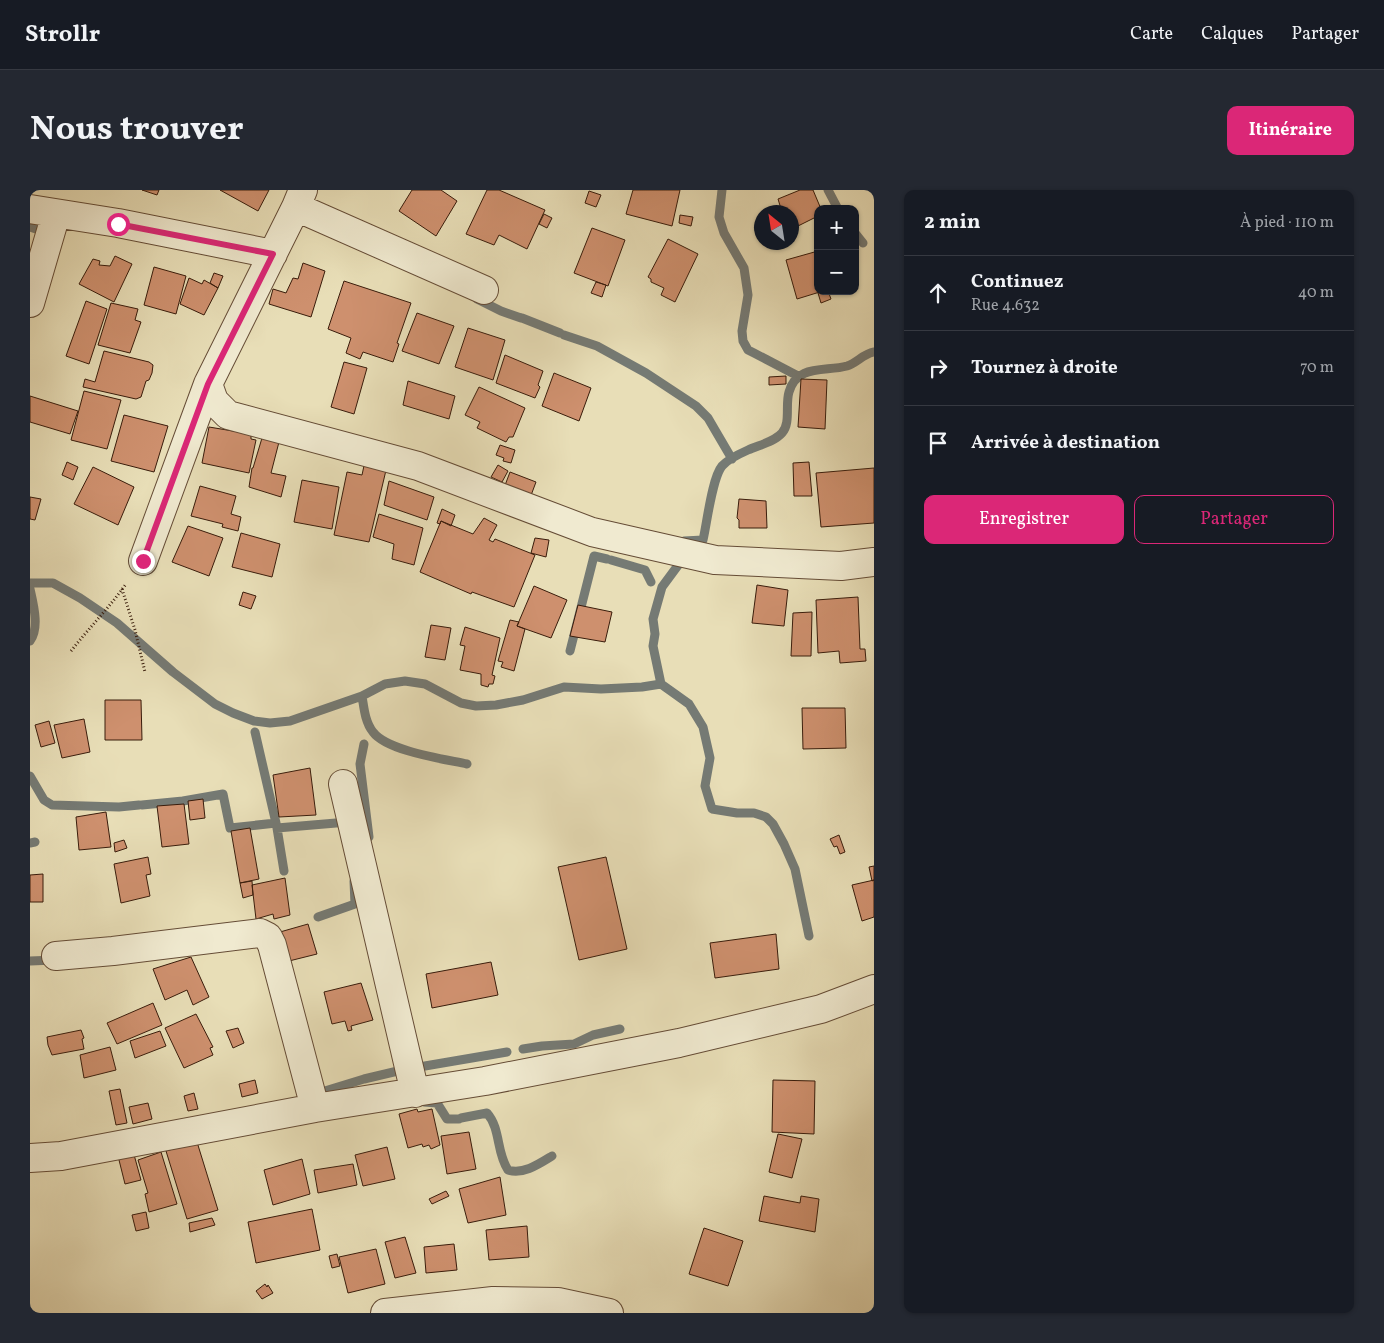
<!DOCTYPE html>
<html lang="fr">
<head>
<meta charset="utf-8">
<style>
	:root { --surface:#171b24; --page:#242831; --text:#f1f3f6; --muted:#9ea1a6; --line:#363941; --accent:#db2777 }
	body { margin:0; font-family:Vollkorn,serif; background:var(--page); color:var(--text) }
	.controls { position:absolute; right:15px; top:15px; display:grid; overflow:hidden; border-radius:10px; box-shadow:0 1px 4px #0004 }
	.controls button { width:45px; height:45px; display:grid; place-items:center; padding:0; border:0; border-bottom:1px solid var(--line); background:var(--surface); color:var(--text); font:25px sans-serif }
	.compass { position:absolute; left:724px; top:15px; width:45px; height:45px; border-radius:50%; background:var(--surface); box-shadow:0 1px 4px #0004; rotate:330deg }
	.stop { position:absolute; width:15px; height:15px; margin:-11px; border:4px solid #db2777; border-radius:50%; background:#fff }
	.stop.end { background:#db2777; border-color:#fff; box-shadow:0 1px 5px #0008 }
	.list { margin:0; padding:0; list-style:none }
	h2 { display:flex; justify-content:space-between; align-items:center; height:65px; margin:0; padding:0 20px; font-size:21px }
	h2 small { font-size:16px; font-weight:400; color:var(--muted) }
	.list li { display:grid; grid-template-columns:32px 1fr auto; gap:15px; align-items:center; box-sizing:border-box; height:75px; padding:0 20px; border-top:1px solid var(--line) }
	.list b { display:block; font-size:19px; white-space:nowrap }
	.list p { margin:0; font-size:16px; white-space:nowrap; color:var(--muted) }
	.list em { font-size:16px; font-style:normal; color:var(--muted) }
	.actions { display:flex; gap:10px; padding:15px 20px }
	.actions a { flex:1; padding:11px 0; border:1px solid var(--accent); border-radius:10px; text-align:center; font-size:18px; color:var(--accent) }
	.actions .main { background:var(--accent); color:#fff }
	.icon { flex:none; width:28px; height:28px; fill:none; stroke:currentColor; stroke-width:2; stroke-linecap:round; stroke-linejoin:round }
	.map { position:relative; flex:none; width:844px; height:1123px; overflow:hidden; border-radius:10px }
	header { display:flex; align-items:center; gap:30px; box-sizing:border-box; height:70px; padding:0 25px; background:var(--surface); border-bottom:1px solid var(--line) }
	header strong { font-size:24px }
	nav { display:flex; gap:28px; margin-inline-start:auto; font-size:18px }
	.intro { display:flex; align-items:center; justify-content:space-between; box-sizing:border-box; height:120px; padding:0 30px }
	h1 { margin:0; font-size:35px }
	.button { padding:12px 22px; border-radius:10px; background:var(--accent); color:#fff; font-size:18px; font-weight:700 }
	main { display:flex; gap:30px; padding:0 30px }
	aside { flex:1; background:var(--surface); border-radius:10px; box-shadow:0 1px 4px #0004 }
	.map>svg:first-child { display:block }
</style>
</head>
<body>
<header>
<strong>Strollr</strong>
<nav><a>Carte</a><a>Calques</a><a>Partager</a></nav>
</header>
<div class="intro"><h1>Nous trouver</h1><a class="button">Itinéraire</a></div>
<main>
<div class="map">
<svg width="844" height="1123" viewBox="0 0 844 1123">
	<rect width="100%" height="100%" fill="#e8deb7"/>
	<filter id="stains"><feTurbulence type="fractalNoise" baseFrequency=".004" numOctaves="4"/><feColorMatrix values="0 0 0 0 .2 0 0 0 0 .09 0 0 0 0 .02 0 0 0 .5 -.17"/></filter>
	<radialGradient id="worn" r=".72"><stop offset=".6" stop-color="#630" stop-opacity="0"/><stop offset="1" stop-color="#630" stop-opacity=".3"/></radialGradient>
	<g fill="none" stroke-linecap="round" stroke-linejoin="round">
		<!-- stream -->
		<path stroke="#757a74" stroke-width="9" d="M692,0L689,27L694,43L714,78L718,105L712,141L713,151L718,160L724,163L768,186
			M798,0L808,19
			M0,37L12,41L11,45
			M825,43L833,53
			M447,109L471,121L491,128
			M492,128L530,143
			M534,145L567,156L616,183L666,216L678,228L685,240L702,269
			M654,351L673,350C677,333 682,288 692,276C698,269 709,264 718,260C729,255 744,252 752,243C761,233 755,215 759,202C767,174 795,182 817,176C827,173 833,164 844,162
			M651,366L649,374L632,397L623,429L625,444L623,456L631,494L659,514L673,537L680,568L675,596L682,619L707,623H724L736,627L743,634L754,654L765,679L779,746
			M581,370L615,380L621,392
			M0,393H23L50,408L87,433L143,482L185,514L203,523L224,531L240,533L260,531L332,506L355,494L375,491L395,494L431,513L446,516L466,515L493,510L534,497L571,499L612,497L631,494
			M0,399C3,413 10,438 0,451
			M540,461L564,366L577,369
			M332,506C334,518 335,532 343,542C357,561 414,569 437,574
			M334,554L330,574L339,647
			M0,586L14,610L22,615L89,617L109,615
			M153,611L193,604L200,638L246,633L225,542
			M112,615L153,611
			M0,653L5,652
			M254,681L247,638L318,632
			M288,727L325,714L324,691
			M0,771L25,770
			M493,859L512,856L544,854L563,845L590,839
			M387,870L389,877L477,862
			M285,904L334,889L372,880
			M394,912L407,913L417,929H429
			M431,928L457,923C471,939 466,962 478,980C493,985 509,974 522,966"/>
	</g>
	<!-- building -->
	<path fill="#ce906e" stroke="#391c0b" d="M112,0H129L127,5Z
		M190,0H239L228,21Z
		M382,0H411L427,11L406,46L369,21Z
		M457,0H469L515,20L497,59L469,45L464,55L436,44Z
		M603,0H650L642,36L596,24Z
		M770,0H783L791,19H788V26L762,39V22H752L748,9Z
		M559,1L571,5L566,17L555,13Z
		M514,24L522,28L517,38L509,34Z
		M650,25L663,27L661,36L649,33Z
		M562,38L595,50L578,96L544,83Z
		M638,49L668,64L645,112L631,105L634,98L621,92V89L618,87Z
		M788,61V101H793L767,109L756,70Z
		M85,66L102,74L84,112L49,94L63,69L70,71L69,75L80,76Z
		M273,73L295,81L281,127L239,114L243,99L256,103L263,88L268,89Z
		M124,77L156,86L146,124L114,115Z
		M184,83L193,86L188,98L180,93Z
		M159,88L172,94L174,90L188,98L174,125L150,114Z
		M314,91L381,113L367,153L369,154L363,172L333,162L330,169L316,163L321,148L298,139Z
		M566,92L576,95L572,107L561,103Z
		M793,101H798L801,109L791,113L788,103Z
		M56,111L77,119L59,174L36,166Z
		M81,113L108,119L105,130L111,132L100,163L68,155Z
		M387,123L424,136L409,174L372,161Z
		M438,138L475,150L463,190L425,177Z
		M74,161L119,172L123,175L122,183L119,190L116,191L111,207L106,209L53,197L55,189L65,192Z
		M475,165L513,181L508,195L510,197L505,208L466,193Z
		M314,172L337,178L324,224L301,217Z
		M524,183L561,198L549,231L512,216Z
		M756,186V194L739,195V187Z
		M771,189L797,190L795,239L768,237Z
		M378,191L425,206L419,229L373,215Z
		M449,197L495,218L483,247H479L476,252L447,238L450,232L435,225Z
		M54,201L91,210L77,259L41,250Z
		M0,206L48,221L40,244L0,232Z
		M94,225L138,236L124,282L81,271Z
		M179,237L221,244V249L226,250L219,283L172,273Z
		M232,248L249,252L241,283L256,286L251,307L219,297L222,278H223Z
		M470,255L485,260L481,273L473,271L474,268L466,265Z
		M335,271L357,276L339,352L304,345L317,282L332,285Z
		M37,272L48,277L43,290L32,285Z
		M779,272L782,306H764L763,273Z
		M468,275L478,281L472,292L461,287Z
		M63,277L104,297L88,335L44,314Z
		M844,278V333L791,337L786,283Z
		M480,282L506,292L500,308L474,298Z
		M272,290L309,297L302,339L264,332Z
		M359,291L404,307L397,330L354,315Z
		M170,296L206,306L201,324L211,327L208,341L192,337L193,334L161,326Z
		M0,307L11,309L5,330L0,329Z
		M709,309L736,311L737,338H709V330L707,328Z
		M412,319L425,325L421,336L411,331L410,334L407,333Z
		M349,324L393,338L384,375L362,369L364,354L343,347Z
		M454,328L467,335L459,350L463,352L465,349L505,365L484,417L442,402L441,404L390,382L411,331L443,344Z
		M158,336L193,348L179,386L142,372Z
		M211,343L250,354L242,387L202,377Z
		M505,348L519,350L516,367L501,363Z
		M727,395L758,400L754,436L722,433Z
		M504,396L537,410L521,448L487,436Z
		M213,402L226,406L221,419L209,415Z
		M828,407L830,459H835L836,471L810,473L809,461L788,463L786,410Z
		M548,415L582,422L575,452L540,446Z
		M782,422L781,466H761L763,423Z
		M480,430L489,432L487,436L495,439L484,481L471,477L473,472L468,471Z
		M401,435L421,438L415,470L395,467Z
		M435,437L470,448L462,485L465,486L463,494H459L458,497L451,495V484L430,480L435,456L430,455Z
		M75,510H111L112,550H75Z
		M772,518H815L816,558L773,559Z
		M54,529L60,562L32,568L24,535Z
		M19,531L25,553L11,557L5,535Z
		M280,578L286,625L249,627L243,585Z
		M173,609L175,628L160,630L158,611Z
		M154,614L159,654L132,657L127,616Z
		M76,622L81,657L49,660L46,627Z
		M220,638L229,689L210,693L201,641Z
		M809,645L815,662L810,664L807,656L804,657L800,649Z
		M94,650L97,658L85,662L84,653Z
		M118,667L121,684L116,685L120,706L91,713L84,674Z
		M576,667L597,759L549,770L528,677Z
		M844,676V690L842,691L839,677Z
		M13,684V712H0V685Z
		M255,688L260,725L244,729L243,724L226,729L222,695Z
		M844,690V727L832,731L822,695Z
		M222,691L223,705L213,708L210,693Z
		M278,734L287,764L259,771L250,742Z
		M746,744L749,779L685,788L680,753Z
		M161,767L179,807L163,815L157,800L135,810L123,779Z
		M461,772L468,805L402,818L396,784Z
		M331,793L343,830L321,836L322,840L318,841L315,831L302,834L294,802Z
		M123,813L132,835L87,854L77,833Z
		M166,824L183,857L180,858L183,865L154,878L135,838Z
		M208,838L214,853L203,858L196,841Z
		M51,840L54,848L52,849L54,859L22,865L18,855L17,847Z
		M130,841L136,856L105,868L100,851Z
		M80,857L86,880L54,888L50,865Z
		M225,890L228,903L212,907L209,894Z
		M743,890L785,891L784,944L742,942Z
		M90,899L97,933L86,935L79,901Z
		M164,903L168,919L158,921L154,906Z
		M118,913L122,929L103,934L99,917Z
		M387,919L388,922L402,919L410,955L401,959L399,955L393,957L392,954L378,958L369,924Z
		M439,942L446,979L417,984L411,946Z
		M748,944L772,949L762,988L739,982Z
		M167,952L188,1020L157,1029L136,961Z
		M357,957L365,989L333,996L325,965Z
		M103,961L111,990L95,994L88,966Z
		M131,962L147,1014L119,1022L115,1004L118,1003L108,970Z
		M272,969L280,1004L243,1015L234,980Z
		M323,974L327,995L288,1003L284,980Z
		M470,987L476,1025L438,1033L429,999Z
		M416,1001L419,1006L402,1014L399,1009Z
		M734,1006L770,1013L771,1006L789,1009L785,1042L729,1031Z
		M282,1019L290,1060L226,1073L218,1032Z
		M116,1022L119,1038L106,1041L102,1025Z
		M182,1028L185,1035L160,1042L159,1033Z
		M497,1036L499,1067L459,1070L456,1040Z
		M674,1038L713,1051L698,1096L659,1084Z
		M375,1047L386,1083L365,1088L355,1052Z
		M424,1054L427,1080L396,1083L394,1057Z
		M346,1059L355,1094L318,1103L309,1067Z
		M307,1064L310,1076L302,1078L299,1066Z
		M235,1094L237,1097L238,1095L243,1103L232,1109L226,1101Z"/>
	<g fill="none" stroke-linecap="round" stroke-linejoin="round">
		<defs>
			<path id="minor" d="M273,0L266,17L178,194L184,211L198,225L388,276L562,342L685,370L811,376L844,372
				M266,17L454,100
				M0,19L88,33L243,64
				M0,113L26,24
				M113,371L178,194
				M313,594L385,903
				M26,766L83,761L230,743L238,747L242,755L285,918
				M0,968L31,966L285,918L455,891L649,853L791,819L844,799
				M355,1123L463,1111L528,1112L579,1123"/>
		</defs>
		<!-- minor casing -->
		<use href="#minor" stroke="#654c36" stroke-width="30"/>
		<!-- path -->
		<path stroke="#391c0b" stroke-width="3" stroke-dasharray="1 2.5" stroke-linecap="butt" d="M92,399L105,440L115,482
			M41,461C59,438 79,418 96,394"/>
		<!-- minor -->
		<use href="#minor" stroke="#f0ead0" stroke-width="28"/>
	</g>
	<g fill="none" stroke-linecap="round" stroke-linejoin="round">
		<!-- route -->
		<path stroke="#db2777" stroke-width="6" d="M88,34L243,64L178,194L113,371"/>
	</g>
	<rect width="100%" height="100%" filter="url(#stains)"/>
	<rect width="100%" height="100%" fill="url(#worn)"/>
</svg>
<div class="controls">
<button>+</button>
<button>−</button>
</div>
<svg class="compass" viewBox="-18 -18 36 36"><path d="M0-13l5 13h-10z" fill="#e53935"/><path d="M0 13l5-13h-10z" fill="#9ea1a6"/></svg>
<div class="stop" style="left:88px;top:34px"></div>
<div class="stop end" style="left:113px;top:371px"></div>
</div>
<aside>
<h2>2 min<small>À pied · 110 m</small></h2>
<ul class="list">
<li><svg class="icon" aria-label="ahead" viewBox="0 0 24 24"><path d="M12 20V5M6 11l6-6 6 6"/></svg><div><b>Continuez</b><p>Rue 4.632</p></div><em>40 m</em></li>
<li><svg class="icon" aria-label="right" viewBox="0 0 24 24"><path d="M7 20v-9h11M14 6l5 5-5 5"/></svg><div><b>Tournez à droite</b></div><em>70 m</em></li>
<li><svg class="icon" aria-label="arrive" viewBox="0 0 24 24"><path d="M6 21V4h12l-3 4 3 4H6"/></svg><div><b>Arrivée à destination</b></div></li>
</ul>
<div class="actions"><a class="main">Enregistrer</a><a>Partager</a></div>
</aside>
</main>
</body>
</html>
